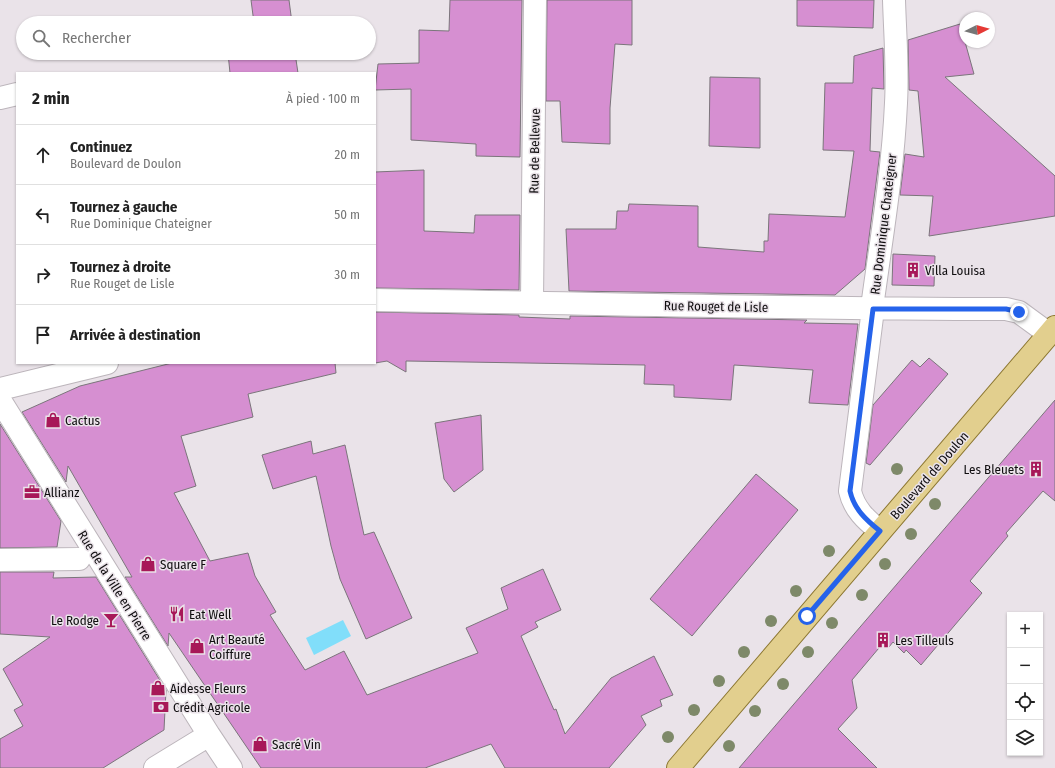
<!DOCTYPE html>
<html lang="fr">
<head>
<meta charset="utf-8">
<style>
	:root { --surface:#fff; --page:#f6f6f6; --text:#222; --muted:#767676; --line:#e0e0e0 }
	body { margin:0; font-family:"Fira Sans Condensed",sans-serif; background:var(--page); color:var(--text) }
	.controls { position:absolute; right:12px; bottom:12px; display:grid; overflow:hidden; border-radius:0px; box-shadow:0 1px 3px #0004 }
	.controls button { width:36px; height:36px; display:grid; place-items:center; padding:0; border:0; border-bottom:1px solid var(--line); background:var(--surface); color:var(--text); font:20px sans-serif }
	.compass { position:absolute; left:959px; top:12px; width:36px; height:36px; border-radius:50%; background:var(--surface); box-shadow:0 1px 3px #0004; rotate:84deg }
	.stop { position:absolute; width:12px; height:12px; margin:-9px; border:3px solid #2563eb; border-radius:50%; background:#fff }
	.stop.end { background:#2563eb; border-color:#fff; box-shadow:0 1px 4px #0008 }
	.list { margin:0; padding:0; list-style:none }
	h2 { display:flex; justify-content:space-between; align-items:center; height:52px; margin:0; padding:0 16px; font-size:17px }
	h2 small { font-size:13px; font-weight:400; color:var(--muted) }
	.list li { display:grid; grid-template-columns:26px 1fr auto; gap:12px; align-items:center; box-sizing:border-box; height:60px; padding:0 16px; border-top:1px solid var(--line) }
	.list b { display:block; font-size:15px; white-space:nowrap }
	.list p { margin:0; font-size:13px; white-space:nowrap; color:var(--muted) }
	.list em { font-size:13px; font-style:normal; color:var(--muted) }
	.icon { flex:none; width:22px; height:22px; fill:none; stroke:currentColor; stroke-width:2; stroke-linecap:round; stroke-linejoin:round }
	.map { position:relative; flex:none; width:1055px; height:768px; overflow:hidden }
	.search { position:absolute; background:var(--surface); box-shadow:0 1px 3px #0004; left:16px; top:16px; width:360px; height:44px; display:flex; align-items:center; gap:10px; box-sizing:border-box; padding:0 14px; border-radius:22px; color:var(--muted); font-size:15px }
	.panel { position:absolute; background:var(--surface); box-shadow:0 1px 3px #0004; left:16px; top:72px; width:360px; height:292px; border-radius:0px }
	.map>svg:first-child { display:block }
</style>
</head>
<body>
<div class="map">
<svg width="1055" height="768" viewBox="0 0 1055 768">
	<rect width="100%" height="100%" fill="#eae3e9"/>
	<!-- water -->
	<path fill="#81defa" d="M343,620L351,636L314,655L306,638Z"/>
	<!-- building -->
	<path fill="#d68fd1" stroke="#7b757b" d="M251,0H289L292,23H254Z
		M450,0H522L520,157L476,156V144L411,140V89L375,90L378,64L419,63V30L449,31Z
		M547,0H632V45L615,44L610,108V144L562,142L560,101H546Z
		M797,0H874L873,28L797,26Z
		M960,24L974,74L945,77L1055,176V216L929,236L933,196L900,195L905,154L924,157L918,91L909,90L908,40Z
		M883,48L884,89L872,88L870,151L880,152L865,269L835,295L569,291L566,229H616L617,211H628L629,204L698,206V247L764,252V241H768L769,214L845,217L854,151L823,150L825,83H853L854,56Z
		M228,53H295L298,73H230Z
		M710,77L760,78V148L709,146Z
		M424,170V231L474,233L475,215H520L519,290L375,288V172Z
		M893,254L935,256L934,286L892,285Z
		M375,312L519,315V317L570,319V316L807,320L804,323L858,324L848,405L809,403L813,370L734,365L731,400L674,397V385L644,384L645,365L406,361V372L387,361L375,363Z
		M929,358L948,374L870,465L866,463L873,405L912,360L920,367Z
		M172,363H335L336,373L248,394L253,417L181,436L196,486L174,493L210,561L248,553L255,576L276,612L270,615L305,670L344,651L367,695L478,653L466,628L508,609L501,588L543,569L561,610L535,622L538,627L521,636L554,710L556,709L565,734L611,678L654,656L673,695L660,700L662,706L641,716L646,725L609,768H505L491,744L425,768H261L169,633L168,646L125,577H132L68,466L66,482L22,412L80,386Z
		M1055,400V501L1043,491L1006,533L1008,536L970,581L982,593L921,665L906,650L904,653L893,642L889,647L884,642L852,680L857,708L838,729L877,768H739Z
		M481,415L483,470L454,492L444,479L435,423Z
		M0,424L61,521L57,547L0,548Z
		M311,441L313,454L345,445L364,535L374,532L412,618L366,639L340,579L331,546L316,476L273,489L262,455Z
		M756,474L798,510L692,636L650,599Z
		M0,572H54L53,578L96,577L166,690L164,730L103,768H0V739L23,726L14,710L23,705L3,669L50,637L0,634Z"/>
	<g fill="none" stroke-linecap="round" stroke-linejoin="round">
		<defs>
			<path id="minor" d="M0,98L17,94
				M375,300C585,303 796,309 1006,309L1019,312L1049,334
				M532,302L535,0
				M0,389L107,363
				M0,400L209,735L231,768
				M880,531C866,520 854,509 850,491L873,309V300C882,235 893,169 896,103C898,69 895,34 894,0
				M0,560L79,559
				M155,768L209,735"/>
			<path id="major" d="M678,768L1055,327"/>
		</defs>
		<!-- minor casing -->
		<use href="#minor" stroke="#bcb5bb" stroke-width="24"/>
		<!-- major casing -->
		<use href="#major" stroke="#8c7731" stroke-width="24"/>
		<!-- minor -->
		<use href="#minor" stroke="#fff" stroke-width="22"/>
		<!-- major -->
		<use href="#major" stroke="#e2cf8e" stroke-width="22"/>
	</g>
	<!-- trees -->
	<g fill="#7e8969">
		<circle cx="897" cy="469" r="6"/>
		<circle cx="935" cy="504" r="6"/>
		<circle cx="911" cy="534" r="6"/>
		<circle cx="829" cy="551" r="6"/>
		<circle cx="885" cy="564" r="6"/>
		<circle cx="796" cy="591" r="6"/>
		<circle cx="862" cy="595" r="6"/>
		<circle cx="771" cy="621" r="6"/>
		<circle cx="832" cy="623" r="6"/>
		<circle cx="744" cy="652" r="6"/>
		<circle cx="808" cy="652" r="6"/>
		<circle cx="719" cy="681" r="6"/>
		<circle cx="783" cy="684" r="6"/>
		<circle cx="694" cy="710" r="6"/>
		<circle cx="755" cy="711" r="6"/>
		<circle cx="668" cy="737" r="6"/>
		<circle cx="729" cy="746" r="6"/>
	</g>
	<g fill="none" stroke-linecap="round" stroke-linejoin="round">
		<!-- route -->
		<path stroke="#2563eb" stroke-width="5" d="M807,616L880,531C866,520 854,509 850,491L873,309H1006L1019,312"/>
	</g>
	<!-- icons -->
	<defs>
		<symbol id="building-bare" viewBox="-9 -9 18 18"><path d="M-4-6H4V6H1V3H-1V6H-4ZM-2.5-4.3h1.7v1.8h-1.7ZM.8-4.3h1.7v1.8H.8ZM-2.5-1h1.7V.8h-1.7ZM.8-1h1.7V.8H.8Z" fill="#a71858" stroke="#eae3e9" stroke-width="2.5" paint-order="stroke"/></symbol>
		<symbol id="shop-bare" viewBox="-9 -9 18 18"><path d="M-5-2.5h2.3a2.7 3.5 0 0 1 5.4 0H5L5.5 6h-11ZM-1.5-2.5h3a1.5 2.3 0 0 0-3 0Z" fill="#a71858" stroke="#eae3e9" stroke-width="2.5" paint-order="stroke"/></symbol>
		<symbol id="office-bare" viewBox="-9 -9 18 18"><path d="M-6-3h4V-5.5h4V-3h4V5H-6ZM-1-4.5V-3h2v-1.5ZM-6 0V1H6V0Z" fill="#a71858" stroke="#eae3e9" stroke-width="2.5" paint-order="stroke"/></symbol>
		<symbol id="restaurant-bare" viewBox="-9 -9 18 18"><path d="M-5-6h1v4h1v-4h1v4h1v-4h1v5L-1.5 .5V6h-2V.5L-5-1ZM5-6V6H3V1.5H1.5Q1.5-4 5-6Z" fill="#a71858" stroke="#eae3e9" stroke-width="2.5" paint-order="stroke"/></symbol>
		<symbol id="bar-bare" viewBox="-9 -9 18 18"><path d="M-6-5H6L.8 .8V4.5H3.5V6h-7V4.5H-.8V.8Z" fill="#a71858" stroke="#eae3e9" stroke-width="2.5" paint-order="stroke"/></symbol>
		<symbol id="bank-bare" viewBox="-9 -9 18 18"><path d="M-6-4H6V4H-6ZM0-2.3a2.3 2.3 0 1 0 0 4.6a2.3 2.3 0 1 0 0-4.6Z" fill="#a71858" stroke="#eae3e9" stroke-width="2.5" paint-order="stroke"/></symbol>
	</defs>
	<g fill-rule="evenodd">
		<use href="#building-bare" x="902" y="259" width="22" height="22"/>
		<use href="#shop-bare" x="42" y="409" width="22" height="22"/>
		<use href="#building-bare" x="1025" y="458" width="22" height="22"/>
		<use href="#office-bare" x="21" y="481" width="22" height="22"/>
		<use href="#shop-bare" x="137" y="553" width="22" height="22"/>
		<use href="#restaurant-bare" x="166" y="603" width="22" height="22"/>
		<use href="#bar-bare" x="100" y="609" width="22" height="22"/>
		<use href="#building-bare" x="872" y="629" width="22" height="22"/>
		<use href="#shop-bare" x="186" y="635" width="22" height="22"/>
		<use href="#shop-bare" x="147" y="677" width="22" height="22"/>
		<use href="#bank-bare" x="150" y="696" width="22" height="22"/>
		<use href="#shop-bare" x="249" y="733" width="22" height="22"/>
	</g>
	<g text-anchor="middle" stroke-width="3" stroke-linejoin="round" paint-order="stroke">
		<!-- street labels -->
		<g font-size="13" fill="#100e10" stroke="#eae3e9">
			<text transform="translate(534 151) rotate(-89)" y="5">Rue de Bellevue</text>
			<text transform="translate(883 224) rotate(-83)" y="5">Rue Dominique Chateigner</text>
			<text transform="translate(716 306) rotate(1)" y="5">Rue Rouget de Lisle</text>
			<text transform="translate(929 475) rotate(-49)" y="5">Boulevard de Doulon</text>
			<text transform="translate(115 585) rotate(58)" y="5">Rue de la Ville en Pierre</text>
		</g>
		<!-- poi labels -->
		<g font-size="13" fill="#100e10" stroke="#eae3e9" text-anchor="start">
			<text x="925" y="275">Villa Louisa</text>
			<text x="65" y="425">Cactus</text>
			<text x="1024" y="474" text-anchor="end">Les Bleuets</text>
			<text x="44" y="497">Allianz</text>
			<text x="160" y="569">Square F</text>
			<text x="189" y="619">Eat Well</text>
			<text x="99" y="625" text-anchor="end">Le Rodge</text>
			<text x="209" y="644">Art Beauté<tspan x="209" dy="15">Coiffure</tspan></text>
			<text x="895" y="645">Les Tilleuls</text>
			<text x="170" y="693">Aidesse Fleurs</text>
			<text x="173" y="712">Crédit Agricole</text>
			<text x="272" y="749">Sacré Vin</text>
		</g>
	</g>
</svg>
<div class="controls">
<button>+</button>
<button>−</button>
<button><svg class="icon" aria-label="locate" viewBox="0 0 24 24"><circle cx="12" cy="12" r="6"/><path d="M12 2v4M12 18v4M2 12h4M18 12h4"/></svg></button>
<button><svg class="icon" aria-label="layers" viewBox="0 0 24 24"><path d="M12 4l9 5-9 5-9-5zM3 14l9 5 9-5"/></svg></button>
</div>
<svg class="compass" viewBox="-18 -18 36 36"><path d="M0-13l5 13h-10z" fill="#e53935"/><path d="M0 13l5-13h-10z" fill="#767676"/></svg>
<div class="stop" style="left:807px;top:616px"></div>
<div class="stop end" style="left:1019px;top:312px"></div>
<div class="search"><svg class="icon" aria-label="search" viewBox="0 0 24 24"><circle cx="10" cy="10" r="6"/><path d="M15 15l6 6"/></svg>Rechercher</div>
<section class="panel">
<h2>2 min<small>À pied · 100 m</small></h2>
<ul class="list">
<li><svg class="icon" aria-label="ahead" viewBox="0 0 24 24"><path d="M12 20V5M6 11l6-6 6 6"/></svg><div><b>Continuez</b><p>Boulevard de Doulon</p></div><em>20 m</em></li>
<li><svg class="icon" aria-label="left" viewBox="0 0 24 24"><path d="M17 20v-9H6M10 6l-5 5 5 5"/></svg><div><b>Tournez à gauche</b><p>Rue Dominique Chateigner</p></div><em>50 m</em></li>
<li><svg class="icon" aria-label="right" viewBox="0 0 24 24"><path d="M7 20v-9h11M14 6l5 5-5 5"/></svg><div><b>Tournez à droite</b><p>Rue Rouget de Lisle</p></div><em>30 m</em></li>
<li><svg class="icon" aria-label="arrive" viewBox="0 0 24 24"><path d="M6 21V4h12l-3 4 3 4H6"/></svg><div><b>Arrivée à destination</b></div></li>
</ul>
</section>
</div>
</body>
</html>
